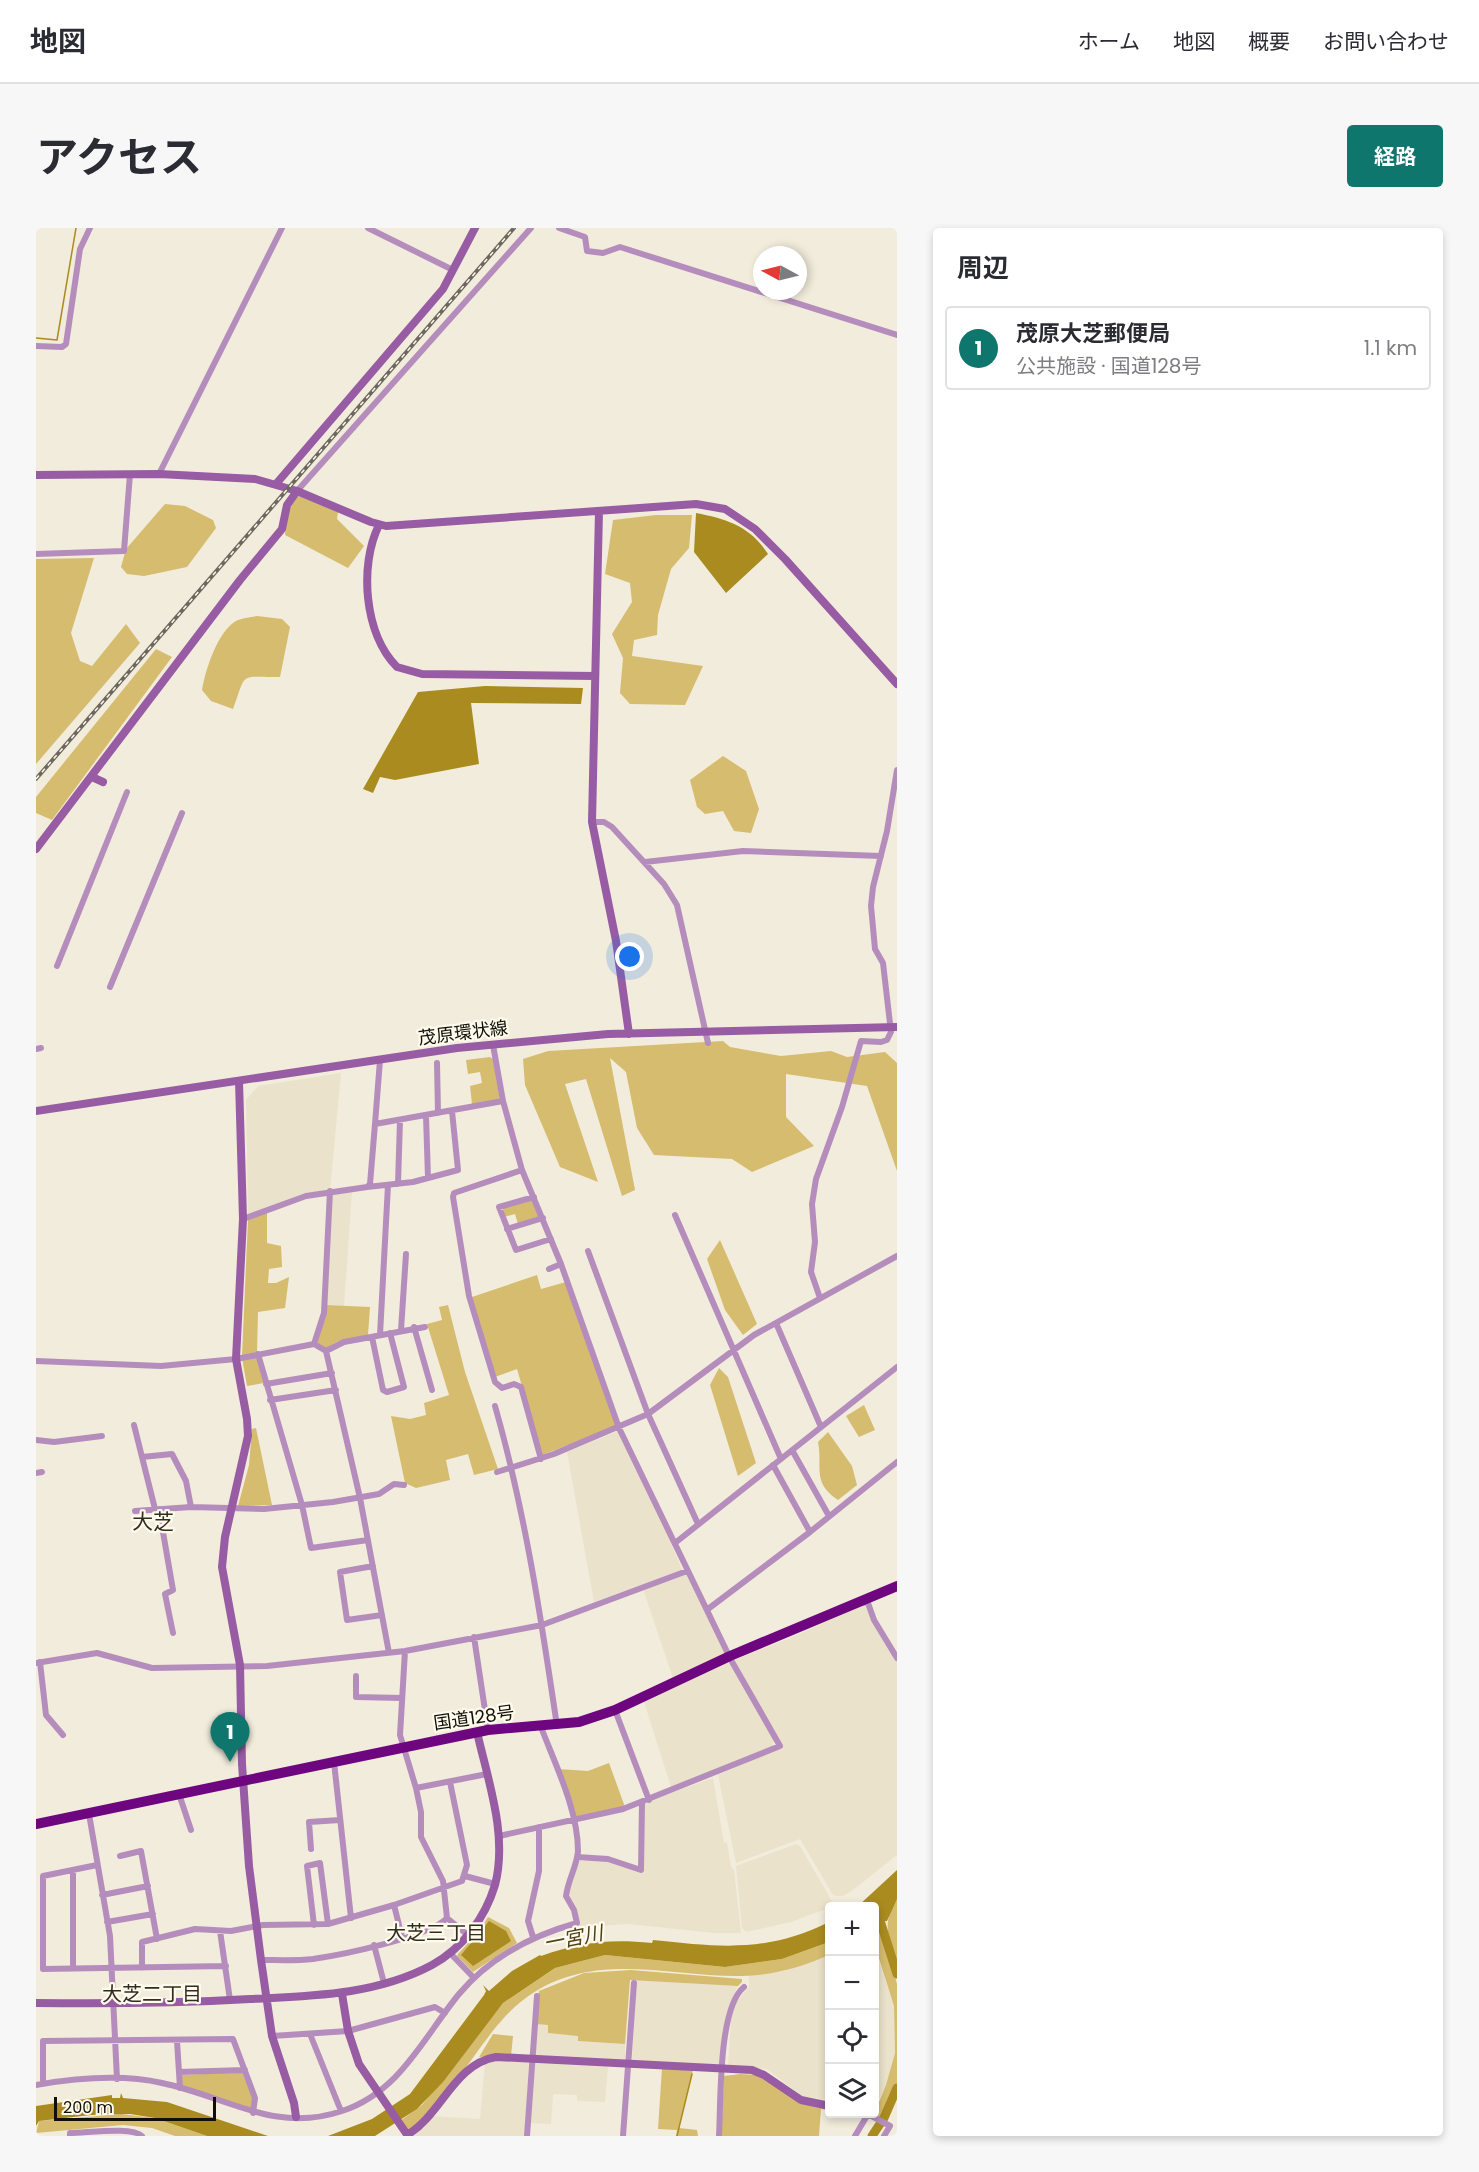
<!DOCTYPE html>
<html lang="ja">
<head>
<meta charset="utf-8">
<style>
	:root { --surface:#fff; --page:#f7f7f7; --text:#2b2b33; --muted:#7c7c81; --line:#e1e1e2; --accent:#0f766e }
	body { margin:0; font-family:Poppins,"Noto Sans JP",sans-serif; background:var(--page); color:var(--text) }
	.controls { position:absolute; right:18px; bottom:18px; display:grid; overflow:hidden; border-radius:6px; box-shadow:0 3px 9px #0003 }
	.controls button { width:54px; height:54px; display:grid; place-items:center; padding:0; border:0; border-bottom:2px solid var(--line); background:var(--surface); color:var(--text); font:30px sans-serif }
	.compass { position:absolute; left:717px; top:18px; width:54px; height:54px; border-radius:50%; background:var(--surface); box-shadow:0 3px 9px #0003; rotate:277deg }
	.scale { position:absolute; left:18px; bottom:15px; width:162px; box-sizing:border-box; padding-left:6px; border:3px solid #100e08; border-top:0; font-size:16px; line-height:21px; white-space:nowrap; color:#100e08; -webkit-text-stroke:4px #fefaec; paint-order:stroke }
	.you { position:absolute; left:594px; top:729px; width:21px; height:21px; margin:-15px; border:4px solid #fff; border-radius:50%; background:#1a73e8; box-shadow:0 0 0 9px #1a73e833 }
	.badge { display:grid; place-items:center; width:39px; height:39px; border-radius:50%; background:var(--accent); color:#fff; font-size:20px; font-weight:700 }
	.pin { position:absolute; translate:-50% -50px; filter:drop-shadow(0 2px 3px #0008) }
	.pin::after { content:''; position:absolute; top:32px; width:21px; height:18px; background:inherit; clip-path:polygon(0 0,100% 0,50% 100%) }
	.list { margin:0; padding:0; list-style:none }
	h2 { display:flex; justify-content:space-between; align-items:center; height:78px; margin:0; padding:0 24px; font-size:26px }
	h2 small { font-size:20px; font-weight:400; color:var(--muted) }
	.list li { display:grid; grid-template-columns:39px 1fr auto; gap:18px; align-items:center; box-sizing:border-box; height:84px; margin:0 12px 12px; padding:0 12px; border:2px solid var(--line); border-radius:6px }
	.list b { display:block; font-size:22px; white-space:nowrap }
	.list p { margin:0; font-size:20px; white-space:nowrap; color:var(--muted) }
	.list em { font-size:20px; font-style:normal; color:var(--muted) }
	.icon { flex:none; width:33px; height:33px; fill:none; stroke:currentColor; stroke-width:2; stroke-linecap:round; stroke-linejoin:round }
	.map { position:relative; flex:none; width:861px; height:1908px; overflow:hidden; border-radius:6px }
	header { display:flex; align-items:center; gap:36px; box-sizing:border-box; height:84px; padding:0 30px; background:var(--surface); border-bottom:2px solid var(--line) }
	header strong { font-size:28px }
	nav { display:flex; gap:33px; margin-inline-start:auto; font-size:21px }
	.intro { display:flex; align-items:center; justify-content:space-between; box-sizing:border-box; height:144px; padding:0 36px }
	h1 { margin:0; font-size:42px }
	.button { padding:15px 27px; border-radius:6px; background:var(--accent); color:#fff; font-size:21px; font-weight:700 }
	main { display:flex; gap:36px; padding:0 36px }
	aside { flex:1; background:var(--surface); border-radius:6px; box-shadow:0 3px 9px #0003 }
	.map>svg:first-child { display:block }
</style>
</head>
<body>
<header>
<strong>地図</strong>
<nav><a>ホーム</a><a>地図</a><a>概要</a><a>お問い合わせ</a></nav>
</header>
<div class="intro"><h1>アクセス</h1><a class="button">経路</a></div>
<main>
<div class="map">
<svg width="861" height="1908" viewBox="0 0 861 1908">
	<rect width="100%" height="100%" fill="#f2ecdc"/>
	<!-- built -->
	<path fill="#eae2ca" d="M305,845L294,962L246,974L212,988L210,872L222,858Z
		M316,963L308,1078L290,1077L295,965Z
		M582,1203L637,1313L635,1316L646,1342L558,1374L531,1224Z
		M648,1347H653L690,1426L637,1450L607,1361Z
		M830,1376L861,1429V1627L817,1662L807,1668H802L797,1667L764,1611L700,1635L682,1547L747,1519L698,1432L752,1411Z
		M691,1435L694,1436L738,1512L736,1518L636,1562L608,1474Z
		M677,1550L688,1615L691,1614L695,1639L698,1642L705,1705H678L592,1696L544,1699L540,1679L533,1666L543,1633H570L607,1645L608,1575Z
		M760,1616L764,1618L797,1675L790,1681L755,1694L710,1704L706,1700L700,1638Z
		M838,1718L858,1778L859,1825L850,1857L839,1880Z
		M793,1727V1872L766,1868L731,1841L692,1838L695,1792L700,1774L713,1759V1747L748,1743Z
		M601,1752L702,1758L694,1776L683,1839L596,1832Z
		M500,1796L512,1797V1805L543,1808V1813L589,1816V1833L497,1829Z
		M459,1833L493,1834L489,1908H378L396,1888L444,1891L449,1835Z
		M497,1835L572,1839L569,1874L541,1873V1867L517,1866L515,1896L494,1895Z"/>
	<!-- green -->
	<path fill="#d6bc6f" d="M263,268L302,284L301,291L328,318L312,340L249,307L251,287L258,270Z
		M129,276L149,278L177,292L180,300L151,339L108,348L91,346L85,339L90,321Z
		M620,287H656L653,320L635,341L622,387L621,407L598,412L596,428L667,438L649,477L594,476L584,465L587,430L576,406L596,374L594,355L569,346L577,292Z
		M58,330L35,405L44,433L56,438L90,396L104,415L0,536V331Z
		M221,388L246,391L254,399L244,449C202,449 211,443 197,481L175,473L166,462C169,443 182,401 202,392C208,390 215,389 221,388Z
		M120,421L136,429L16,592L0,585V569Z
		M687,528L710,543L723,581L715,605L698,603L687,583L669,586L661,579L654,552Z
		M687,813L694,819L745,828L795,823L811,829L849,824L861,835V943L831,858L750,846V889L778,918L716,944L696,931L618,927L601,900L590,844L574,830L599,962L586,968L550,851L529,856L562,954L524,939L489,857L487,831L512,823Z
		M454,829L457,831L464,872L436,876L434,858L446,855L444,844L432,846L430,832Z
		M494,971L498,973L504,988L482,996L479,986L468,989L467,980Z
		M231,984V1015L245,1018L246,1039L233,1041L232,1055H240L253,1049L249,1080L222,1084L221,1124L206,1127L212,992Z
		M684,1012L721,1096L707,1107L689,1082L671,1031Z
		M501,1047L505,1061L530,1054L580,1199L506,1227L481,1141L459,1149L436,1069Z
		M290,1077L334,1079L332,1107L301,1114L289,1121L281,1116Z
		M412,1077L429,1144L462,1241L438,1247L432,1226L410,1232L414,1252L380,1260L369,1255L355,1188L374,1191L390,1187L388,1175L413,1167L391,1096L406,1092L403,1079Z
		M220,1128L228,1155L211,1158L206,1130Z
		M683,1140L692,1149L720,1235L702,1248L674,1157Z
		M828,1177L839,1202L823,1209L810,1188Z
		M220,1200L236,1277L202,1278L213,1237L216,1201Z
		M792,1204L816,1238L821,1257L802,1272C775,1254 787,1239 782,1214Z
		M573,1535L589,1579L540,1590L522,1541L552,1543Z
		M861,1671V1741C854,1716 844,1694 861,1671Z
		M452,1689L473,1700L481,1715L437,1744L421,1728L422,1726L443,1703Z
		M841,1693L846,1699L861,1756V1855L846,1891L838,1886L850,1857L859,1825L858,1778L839,1718V1694Z
		M793,1714V1727C766,1739 735,1748 705,1748C635,1749 565,1724 500,1763C463,1785 442,1826 416,1858C403,1875 386,1889 372,1904L364,1893L386,1877L467,1775L519,1740L569,1727L689,1739L746,1731Z
		M595,1742L706,1751V1754L702,1758L594,1752L589,1816L542,1813V1808L512,1805V1797L500,1796L503,1763L548,1745Z
		M457,1806L477,1808L475,1828L443,1829Z
		M626,1840L657,1842L643,1900L661,1902L662,1908H640L641,1902L622,1901Z
		M206,1844L217,1869L215,1881L145,1857V1847Z
		M704,1846L721,1847L754,1868L793,1880V1882L785,1881L783,1908H685L688,1848Z
		M85,1886L119,1890L171,1908H139L116,1900L87,1897L0,1905L3,1893Z"/>
	<!-- water -->
	<path fill="#aa8b20" d="M660,285C691,291 714,298 732,326L690,365L658,324Z
		M449,458L547,460L545,476L435,475L443,536L359,552L344,549L337,565L327,561L382,464Z
		M861,1642V1671L851,1693L839,1694L838,1678H822Z
		M453,1693L470,1703L475,1713L437,1738L425,1727Z
		M793,1694V1714L746,1731L689,1739L569,1727L519,1740L467,1775L407,1854L381,1881L339,1908H292L336,1891L374,1866L448,1767L450,1763L447,1757L453,1763L476,1743L504,1727L505,1728C546,1714 573,1711 616,1715L617,1712C684,1719 731,1725 793,1694Z
		M85,1865L87,1870L131,1874L232,1908H171L119,1890L94,1886L55,1887L3,1893L0,1898V1878L76,1867V1870H84Z"/>
	<g fill="none" stroke-linecap="round" stroke-linejoin="round">
		<!-- stream -->
		<path stroke="#aa8b20" stroke-width="1.5" d="M0,110L21,112L40,0
			M641,1908L656,1846"/>
		<!-- river -->
		<path stroke="#aa8b20" stroke-width="9" d="M841,1683L861,1746
			M836,1908L848,1890L861,1860"/>
		<!-- street -->
		<path stroke="#b58dbd" stroke-width="6" d="M332,0L417,42
			M523,0L549,9L551,23L567,25L584,19L861,107
			M0,118L26,119L30,116L44,21L54,0
			M123,246L246,0
			M261,263L495,0
			M0,326L88,323L94,246
			M556,594H568L576,599L628,656L641,677L672,815
			M609,634L707,623L845,628
			M21,738L91,564
			M74,759L146,585
			M457,817L467,873L486,942L525,1036L583,1200L695,1432L744,1518L587,1581L463,1608
			M0,821L5,820
			M401,835L402,885
			M390,888L392,950
			M339,896L344,832
			M486,942L418,965L417,969L433,1068L459,1154L466,1160L478,1156L485,1159L505,1231
			M362,956L364,892
			M331,959L377,954L422,942L416,883
			M498,969L463,979L480,1022L515,1011
			M639,987L745,1231
			M207,991L270,968L331,959L334,956L339,896L467,873
			M471,1001L507,990
			M552,1023L612,1186L662,1296
			M513,1041L525,1036
			M784,1070L775,1044L779,1014L776,976L780,951L806,879L825,813L845,814L851,812L855,804L847,735L839,721L835,678L837,659L851,603L861,542
			M740,1095L785,1199
			M378,1099L396,1162
			M365,1102L370,1026
			M344,1107L352,957
			M336,1109L347,1162L351,1164L368,1159L354,1105
			M278,1116L288,1085L294,963
			M290,1123L308,1114L389,1099
			M222,1126L266,1277L275,1320L332,1312
			M0,1133L125,1138L200,1131L278,1116L290,1123L324,1270L353,1425
			M230,1156L296,1145
			M234,1172L300,1162
			M459,1178C489,1283 505,1390 521,1498
			M98,1197L119,1281
			M0,1212L18,1214L66,1208
			M756,1222L793,1288
			M106,1229L136,1226L150,1253L155,1279
			M737,1237L774,1304
			M461,1244L518,1226L612,1186L718,1107L861,1028
			M0,1245L6,1244
			M123,1281L137,1362L129,1366L137,1405
			M99,1283L155,1279L228,1281L297,1274L343,1266L358,1256L368,1257
			M639,1315L861,1139
			M337,1338L304,1344L311,1392L346,1387
			M826,1374L832,1375L838,1392L861,1430
			M672,1381L774,1304L861,1234
			M438,1409L452,1502
			M4,1434L10,1487L27,1507
			M0,1435L61,1425L116,1440L231,1438L369,1423L506,1397L651,1343
			M320,1448V1469L366,1470
			M579,1482L613,1572
			M298,1534L315,1690
			M380,1560L451,1546
			M143,1566L155,1602
			M53,1586L74,1708L81,1851
			M275,1621L273,1594L304,1592
			M84,1628L105,1623L121,1711
			M541,1629L572,1631L605,1642L606,1575
			M61,1637L7,1648V1741L190,1738
			M37,1643V1740
			M429,1648L459,1656
			M66,1667L112,1658
			M358,1677L366,1709
			M411,1690L433,1708
			M71,1694L117,1686
			M278,1697L271,1638L284,1635L292,1696
			M184,1703L194,1772
			M497,1709L492,1693L503,1643V1599
			M338,1717L348,1755
			M414,1725L438,1750
			M225,1732C242,1732 260,1733 277,1731C305,1727 393,1709 411,1690L407,1653L385,1609V1584L380,1560L364,1507L369,1423
			M106,1740V1714L159,1701L195,1703L227,1697L292,1696L358,1677L426,1653L431,1637L414,1554
			M274,1806L305,1883
			M236,1808L312,1803L399,1779L409,1785
			M141,1813L144,1860
			M143,1844L209,1842
			M7,1856V1813L197,1811L219,1870L217,1885
			M0,1857C40,1850 86,1846 126,1855C190,1868 238,1906 306,1883C364,1864 387,1810 423,1766C454,1729 494,1708 541,1695L538,1682L530,1668C532,1652 541,1638 542,1623C542,1582 519,1536 505,1499
			M34,1908V1905C51,1905 96,1898 106,1908
			M491,1908L501,1768
			M587,1908L598,1755
			M683,1908C685,1874 682,1780 708,1759
			M819,1908L832,1886L854,1898L848,1908"/>
		<!-- secondary -->
		<path stroke="#975ca3" stroke-width="8" d="M0,247L123,246L219,251L261,263L335,294L350,298L660,276L689,281L719,301L749,331L861,456
			M240,256L407,61L439,0
			M563,283L556,594L580,713L593,806
			M343,297C323,337 328,406 361,439L386,446L559,448
			M56,549L67,554
			M0,621L204,352L246,301L251,277L261,263
			M203,853L207,991L200,1131L211,1191L212,1208L189,1309L186,1339L204,1437L206,1536L213,1638L225,1732L236,1808L258,1875L260,1889
			M0,883L421,820L572,806L861,799
			M306,1766L312,1803L323,1836L372,1908
			M0,1775C72,1776 143,1775 214,1771C276,1768 340,1767 396,1737C427,1720 449,1690 459,1657C472,1607 452,1553 441,1504
			M371,1907C406,1886 418,1836 460,1829L716,1842L728,1847L765,1872L794,1878"/>
		<!-- highway -->
		<path stroke="#6e067f" stroke-width="10" d="M0,1596L452,1502L543,1494L579,1482L694,1428L861,1358"/>
		<defs>
			<path id="rail" d="M0,551L478,0"/>
		</defs>
		<!-- rail casing -->
		<use href="#rail" stroke="#6c685e" stroke-width="4"/>
		<!-- rail -->
		<use href="#rail" stroke="#fefaec" stroke-width="1.5" stroke-dasharray="4.5" stroke-linecap="butt"/>
	</g>
	<g text-anchor="middle" stroke-width="4.5" stroke-linejoin="round" paint-order="stroke">
		<!-- street labels -->
		<g font-size="18" fill="#100e08" stroke="#fefaec">
			<text transform="translate(427 805) rotate(-7)" y="6">茂原環状線</text>
			<text transform="translate(438 1490) rotate(-8)" y="6">国道128号</text>
		</g>
		<!-- neighbourhood labels -->
		<g font-size="20" fill="#302c1f" stroke="#fefaec">
			<text x="400" y="1712">大芝三丁目</text>
			<text x="116" y="1773">大芝二丁目</text>
		</g>
		<!-- water labels -->
		<g font-size="20" font-style="italic" fill="#4d4017" stroke="#fefaec">
			<text transform="translate(537 1710) rotate(-11)" y="7">一宮川</text>
		</g>
		<!-- quarter labels -->
		<g font-size="21" fill="#302c1f" stroke="#fefaec">
			<text x="117" y="1301">大芝</text>
		</g>
	</g>
</svg>
<div class="controls">
<button>+</button>
<button>−</button>
<button><svg class="icon" aria-label="locate" viewBox="0 0 24 24"><circle cx="12" cy="12" r="6"/><path d="M12 2v4M12 18v4M2 12h4M18 12h4"/></svg></button>
<button><svg class="icon" aria-label="layers" viewBox="0 0 24 24"><path d="M12 4l9 5-9 5-9-5zM3 14l9 5 9-5"/></svg></button>
</div>
<svg class="compass" viewBox="-18 -18 36 36"><path d="M0-13l5 13h-10z" fill="#e53935"/><path d="M0 13l5-13h-10z" fill="#7c7c81"/></svg>
<div class="scale">200 m</div>
<div class="you"></div>
<div class="pin badge" style="left:194px;top:1534px">1</div>
</div>
<aside>
<h2>周辺<small></small></h2>
<ul class="list">
<li><span class="badge">1</span><div><b>茂原大芝郵便局</b><p>公共施設 · 国道128号</p></div><em>1.1 km</em></li>
</ul>
</aside>
</main>
</body>
</html>
